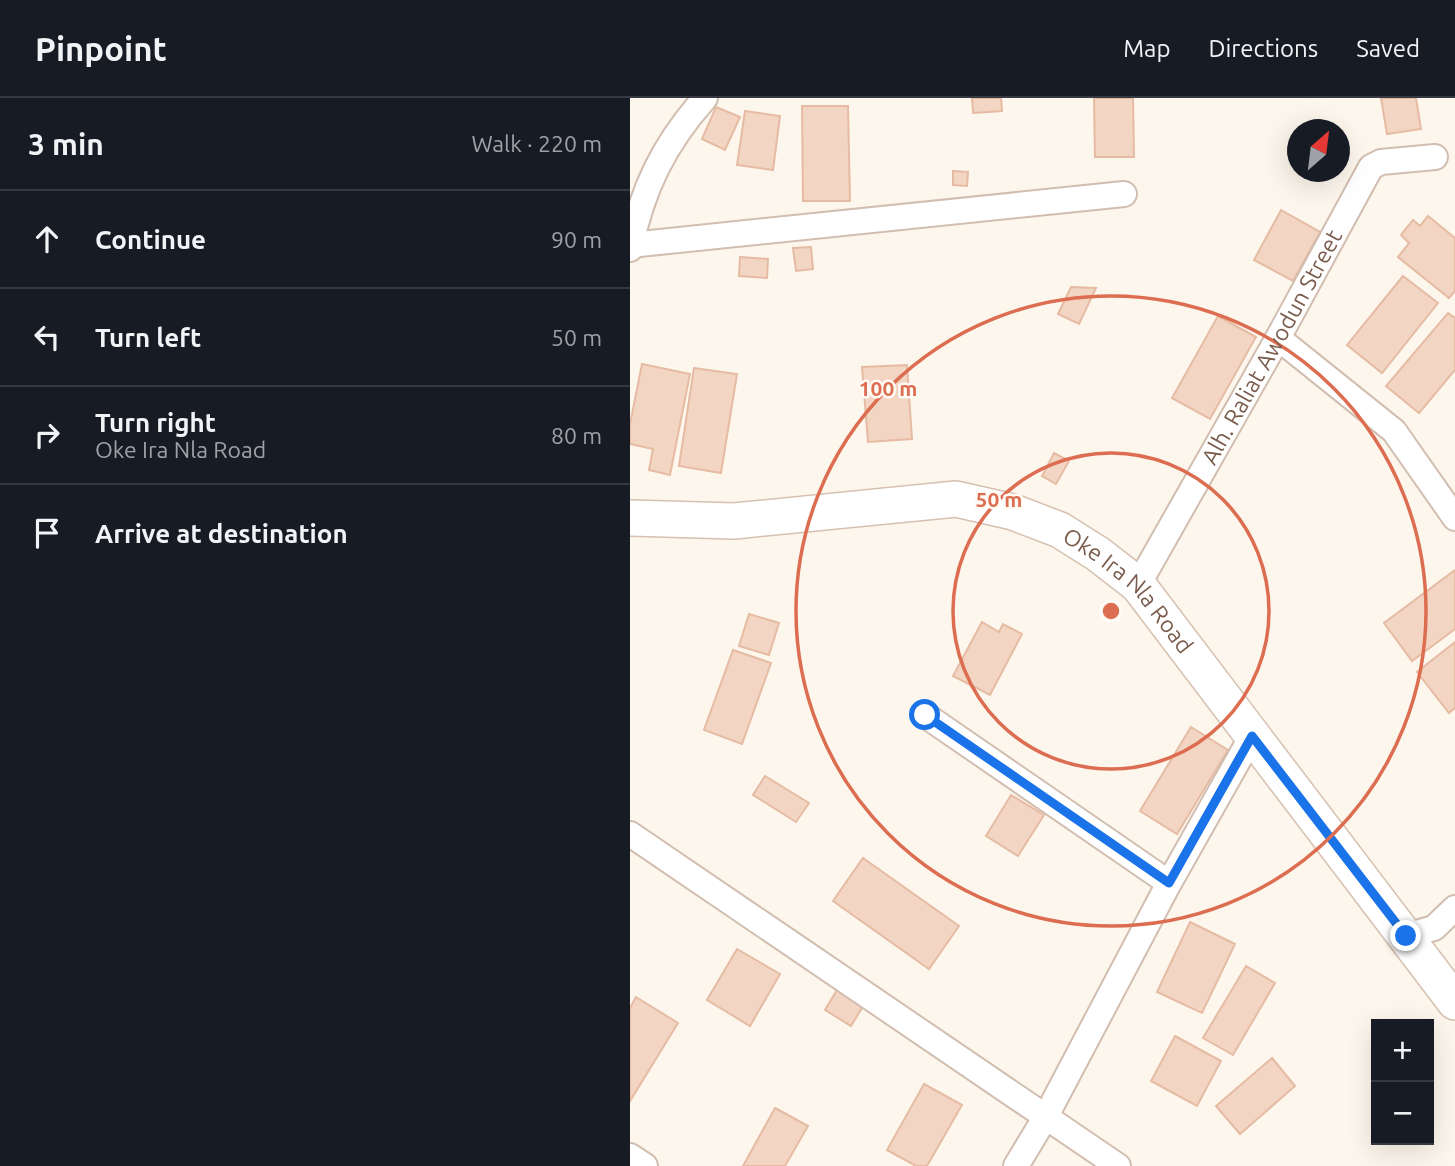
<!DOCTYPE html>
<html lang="en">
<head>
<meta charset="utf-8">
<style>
	:root { --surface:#171b24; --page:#20242c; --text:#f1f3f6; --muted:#9ea1a6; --line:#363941 }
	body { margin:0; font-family:Ubuntu,sans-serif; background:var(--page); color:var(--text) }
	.controls { position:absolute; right:21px; bottom:21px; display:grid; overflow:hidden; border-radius:0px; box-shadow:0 7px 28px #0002 }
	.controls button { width:63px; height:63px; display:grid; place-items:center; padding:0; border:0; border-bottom:2px solid var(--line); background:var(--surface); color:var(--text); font:35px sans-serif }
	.compass { position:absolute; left:657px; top:21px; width:63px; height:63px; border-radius:50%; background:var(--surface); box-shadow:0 7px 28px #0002; rotate:28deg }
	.stop { position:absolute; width:21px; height:21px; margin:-16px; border:5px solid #1a73e8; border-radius:50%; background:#fff }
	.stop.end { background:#1a73e8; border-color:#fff; box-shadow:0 2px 7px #0008 }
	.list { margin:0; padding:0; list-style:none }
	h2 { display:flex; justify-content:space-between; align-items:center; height:91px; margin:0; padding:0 28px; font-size:30px }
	h2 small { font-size:23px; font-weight:400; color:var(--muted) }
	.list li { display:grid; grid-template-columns:46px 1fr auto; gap:21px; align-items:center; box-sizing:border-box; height:98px; padding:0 28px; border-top:2px solid var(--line) }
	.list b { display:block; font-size:26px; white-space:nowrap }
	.list p { margin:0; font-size:23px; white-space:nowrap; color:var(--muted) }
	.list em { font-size:23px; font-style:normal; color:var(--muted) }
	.icon { flex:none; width:38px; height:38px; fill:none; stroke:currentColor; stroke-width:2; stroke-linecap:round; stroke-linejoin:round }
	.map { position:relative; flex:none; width:825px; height:1068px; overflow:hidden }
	header { display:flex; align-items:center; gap:42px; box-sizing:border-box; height:98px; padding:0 35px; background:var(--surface); border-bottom:2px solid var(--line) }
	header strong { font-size:33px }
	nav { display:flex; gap:38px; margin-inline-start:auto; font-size:24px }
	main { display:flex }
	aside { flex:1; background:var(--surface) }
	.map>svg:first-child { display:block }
</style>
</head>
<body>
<header>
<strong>Pinpoint</strong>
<nav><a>Map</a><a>Directions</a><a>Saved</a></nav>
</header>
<main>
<aside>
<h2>3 min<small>Walk · 220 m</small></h2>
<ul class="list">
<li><svg class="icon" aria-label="ahead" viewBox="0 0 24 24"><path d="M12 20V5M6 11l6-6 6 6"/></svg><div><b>Continue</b></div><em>90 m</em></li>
<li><svg class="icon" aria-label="left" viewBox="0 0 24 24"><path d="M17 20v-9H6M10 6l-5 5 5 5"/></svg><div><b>Turn left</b></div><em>50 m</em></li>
<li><svg class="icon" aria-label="right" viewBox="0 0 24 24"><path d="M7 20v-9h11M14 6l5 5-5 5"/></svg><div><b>Turn right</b><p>Oke Ira Nla Road</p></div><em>80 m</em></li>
<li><svg class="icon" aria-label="arrive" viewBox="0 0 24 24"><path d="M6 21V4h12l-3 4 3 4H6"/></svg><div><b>Arrive at destination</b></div></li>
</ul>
</aside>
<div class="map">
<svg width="825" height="1068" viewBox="0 0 825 1068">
	<rect width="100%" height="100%" fill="#fdf6ec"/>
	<!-- building -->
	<path fill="#f3d5c3" stroke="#e6bba3" stroke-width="2" d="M342,0H371L372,13L343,15Z
		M464,0H503L504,59H465Z
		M751,0H786L791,31L757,36Z
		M172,8H218L220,103H173Z
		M86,9L110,19L95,52L72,41Z
		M115,13L150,18L143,72L107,67Z
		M323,73L338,74L337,88L323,87Z
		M651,112L690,134L663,183L624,162Z
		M798,118L825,140V193L819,200L768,159L779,145L771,137L783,122L790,128Z
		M181,149L183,171L166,173L163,150Z
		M110,159L138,161L137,180L109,178Z
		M773,178L808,205L752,275L717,247Z
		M441,189L466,190L449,226L428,216Z
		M818,215L825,220V272L789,315L756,288Z
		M588,218L626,239L580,321L542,300Z
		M12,266L60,276L40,377L19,372L23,351L0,346V326Z
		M277,267L282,341L238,344L232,269Z
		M64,270L107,276L91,375L49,368Z
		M424,355L439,363L426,386L412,378Z
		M825,472V531L782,563L754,525Z
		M119,516L149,525L139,557L109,548Z
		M352,524L369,534L373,526L392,536L360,597L323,578Z
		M825,544V610L819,615L787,574Z
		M103,552L141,565L112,646L74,632Z
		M561,629L598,652L547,736L510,713Z
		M135,678L179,705L166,724L123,697Z
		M381,697L414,717L388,758L356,738Z
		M233,760L329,828L299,871L203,803Z
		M560,824L605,846L572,915L527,894Z
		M107,851L150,876L120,928L77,902Z
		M616,868L645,885L603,957L573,940Z
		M207,892L233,908L221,928L195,912Z
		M6,899L48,925L0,1003V910Z
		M545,938L591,963L567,1008L521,983Z
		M642,960L665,988L610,1036L586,1008Z
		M294,986L332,1007L297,1068H286L257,1052Z
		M145,1010L178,1028L155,1068H113Z"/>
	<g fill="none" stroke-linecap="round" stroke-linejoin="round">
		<defs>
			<g id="street">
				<path d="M0,147L494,96"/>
				<path d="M0,151C12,91 34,46 75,0"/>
				<path d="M648,240L764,333L825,420"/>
				<path id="s1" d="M508,487L648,240L741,69L751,64L805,59"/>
				<path d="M295,617L539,785"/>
				<path d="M0,736L488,1068"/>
				<path d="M776,838L804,830L825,810"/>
				<path d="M0,1058L15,1068"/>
				<path d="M386,1068L415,1020L539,785L622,638"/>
			</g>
			<g id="secondary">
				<path id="s2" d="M0,420L104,423L326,401L383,414L430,432L468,456L508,487L825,904"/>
			</g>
		</defs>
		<!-- street casing -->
		<use href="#street" stroke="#d1beb0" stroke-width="28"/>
		<!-- secondary casing -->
		<use href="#secondary" stroke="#d6c0b0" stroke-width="38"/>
		<!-- street -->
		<use href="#street" stroke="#fff" stroke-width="24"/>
		<!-- secondary -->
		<use href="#secondary" stroke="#fff" stroke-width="35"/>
	</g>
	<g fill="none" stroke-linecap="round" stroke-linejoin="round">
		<!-- route -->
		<path stroke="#1a73e8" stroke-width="9" d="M295,617L539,785L622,638L776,838"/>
	</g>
	<!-- distance rings -->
	<g fill="none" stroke="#dc6d51" stroke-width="3.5">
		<circle cx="481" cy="513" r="158"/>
		<circle cx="481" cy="513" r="315"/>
	</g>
	<g text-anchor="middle" stroke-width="5" stroke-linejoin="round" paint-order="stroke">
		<!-- street labels -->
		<g font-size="23" fill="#7a5c4d" stroke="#fffaf3">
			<text dy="8" stroke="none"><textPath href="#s1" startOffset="273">Alh. Raliat Awodun Street</textPath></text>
			<text dy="8" stroke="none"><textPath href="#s2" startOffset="528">Oke Ira Nla Road</textPath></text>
		</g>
	</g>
	<circle cx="481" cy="513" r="10" fill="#dc6d51" stroke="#fffaf3" stroke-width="3.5"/>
	<g font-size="21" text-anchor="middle" font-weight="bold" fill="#dc6d51" stroke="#fffaf3" stroke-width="5" stroke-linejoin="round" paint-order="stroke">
		<text x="258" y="298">100 m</text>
		<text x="369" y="409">50 m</text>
	</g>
</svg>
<div class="controls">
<button>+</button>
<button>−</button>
</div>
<svg class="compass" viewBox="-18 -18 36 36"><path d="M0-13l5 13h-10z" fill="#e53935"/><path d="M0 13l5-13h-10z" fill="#9ea1a6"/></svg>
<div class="stop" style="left:295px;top:617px"></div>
<div class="stop end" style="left:776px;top:838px"></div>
</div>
</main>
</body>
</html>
